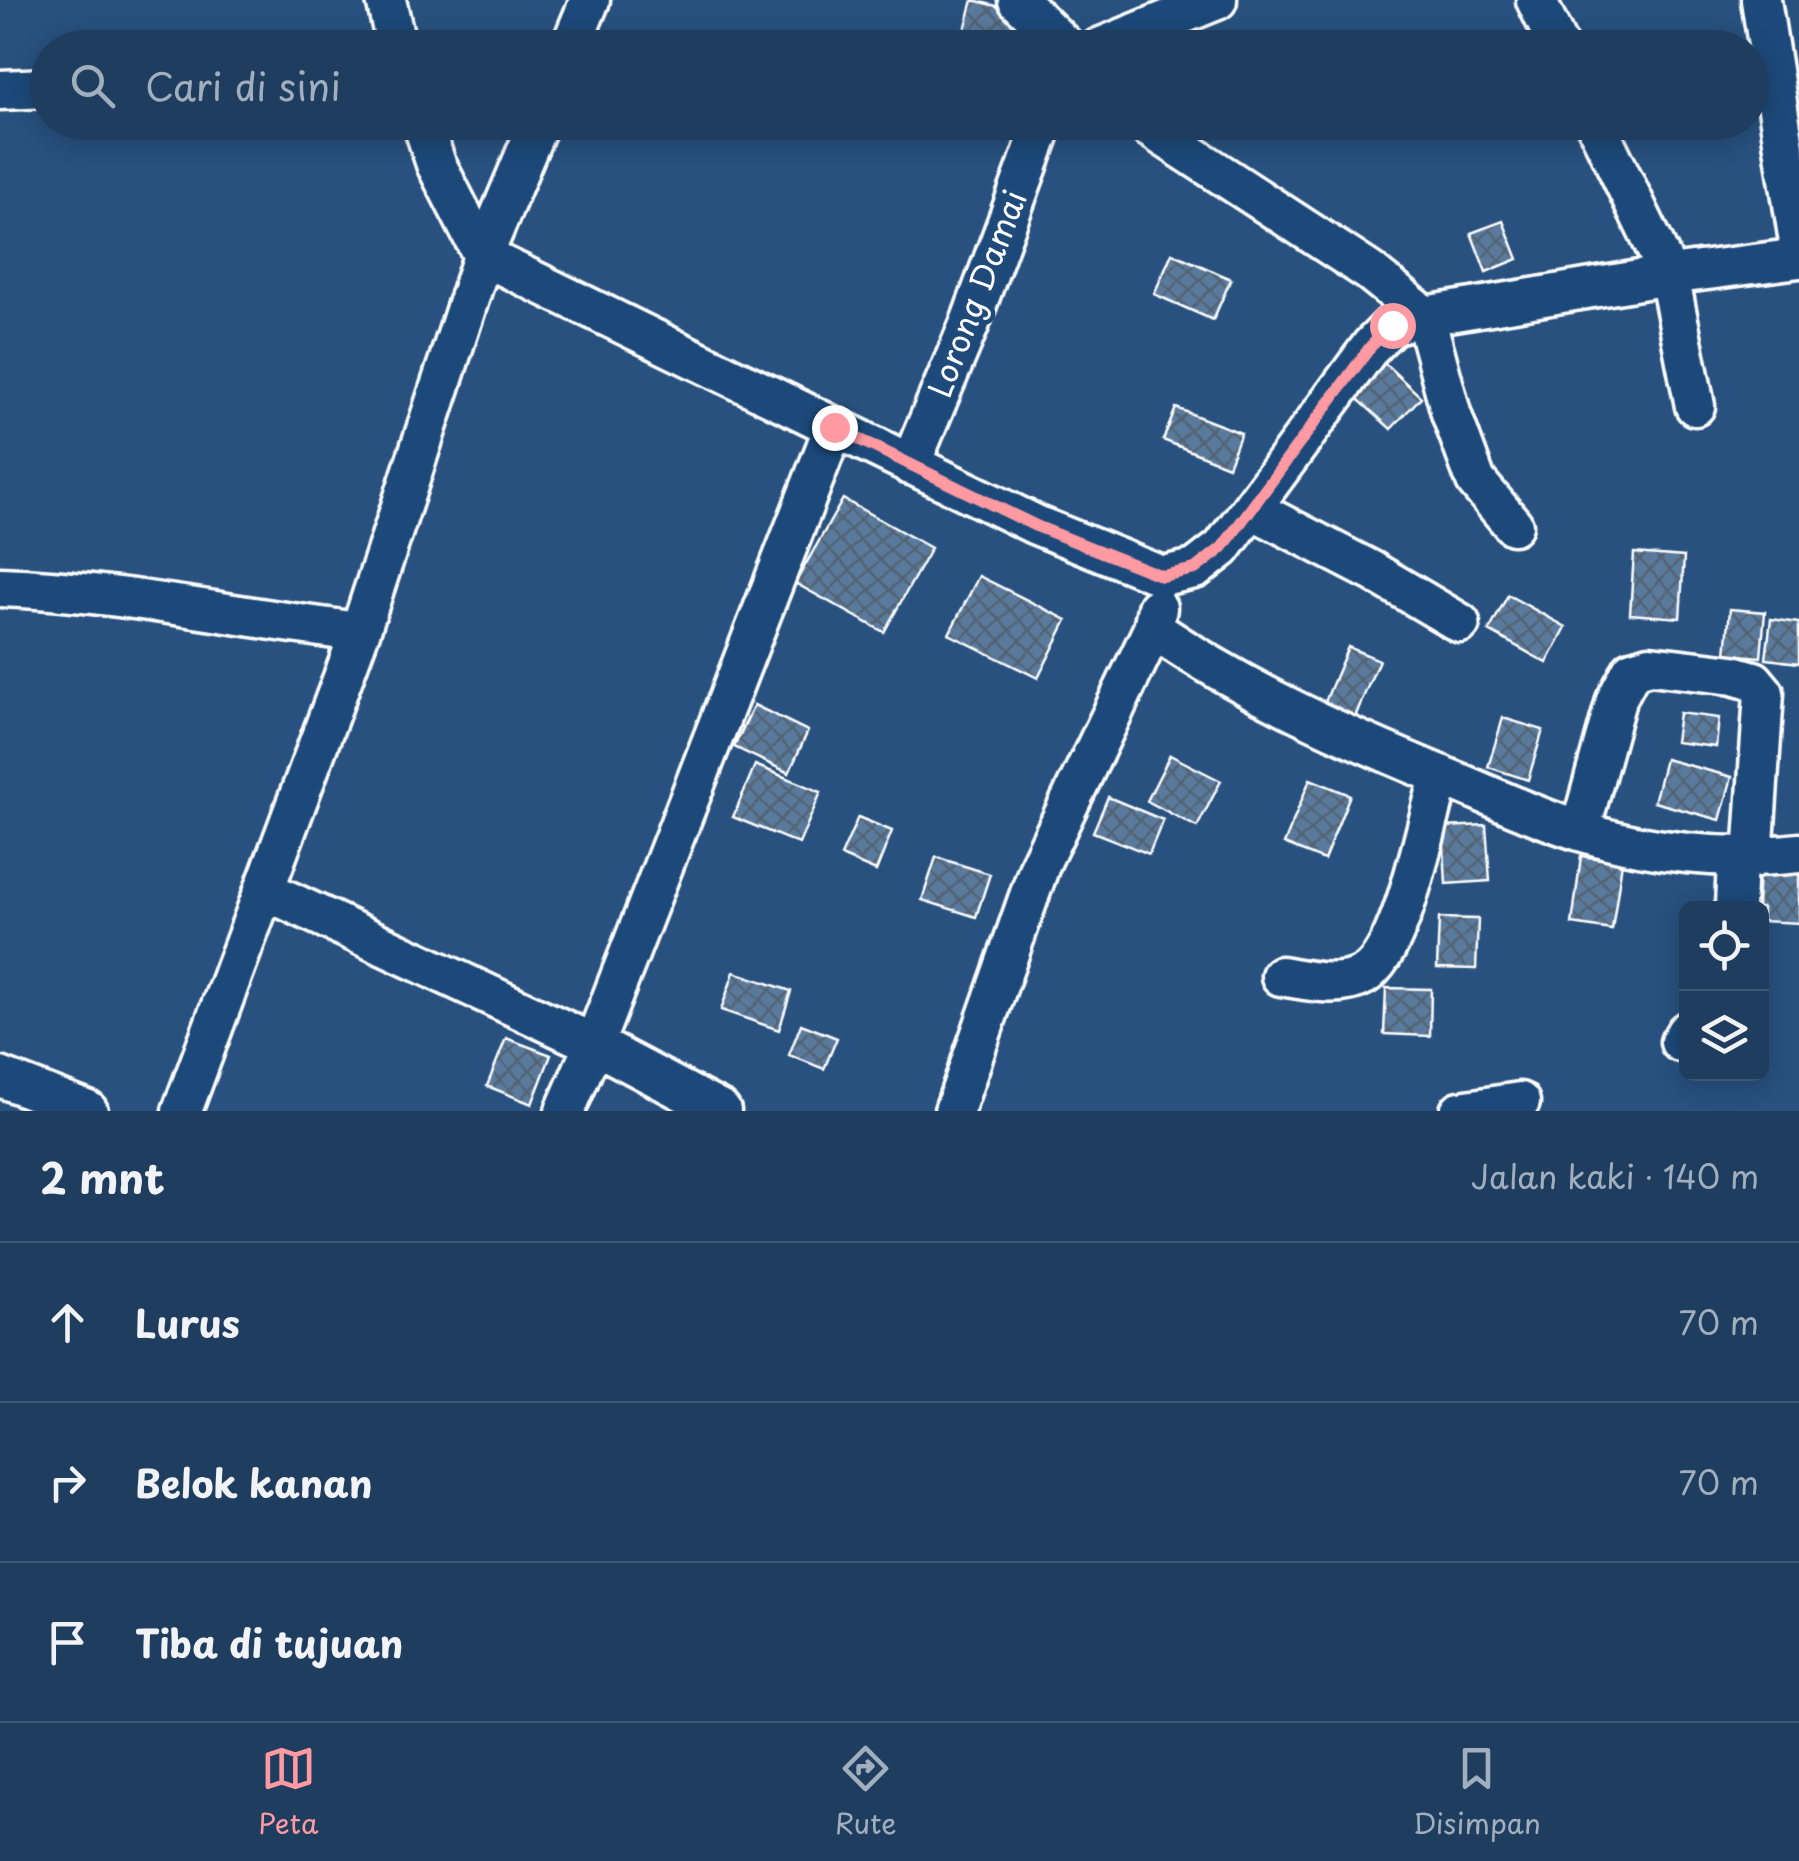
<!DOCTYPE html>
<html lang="id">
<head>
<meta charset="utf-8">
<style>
	:root { --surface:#1e3d5f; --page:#264465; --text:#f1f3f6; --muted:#a1aebd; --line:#3c5674; --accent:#ff9aa2 }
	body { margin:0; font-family:"Playpen Sans",sans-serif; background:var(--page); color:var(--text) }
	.controls { position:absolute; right:30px; bottom:30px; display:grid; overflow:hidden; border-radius:15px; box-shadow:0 5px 25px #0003 }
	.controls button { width:90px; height:90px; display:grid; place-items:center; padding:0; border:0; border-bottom:2px solid var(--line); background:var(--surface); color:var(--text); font:50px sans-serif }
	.stop { position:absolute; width:30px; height:30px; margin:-22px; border:8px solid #ff9aa2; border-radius:50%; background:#fff }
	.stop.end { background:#ff9aa2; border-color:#fff; box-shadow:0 2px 10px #0008 }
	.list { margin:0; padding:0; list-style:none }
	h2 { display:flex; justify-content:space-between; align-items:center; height:130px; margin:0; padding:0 40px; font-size:42px }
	h2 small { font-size:32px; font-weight:400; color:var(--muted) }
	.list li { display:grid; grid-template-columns:65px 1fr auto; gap:30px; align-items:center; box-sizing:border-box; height:160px; padding:0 40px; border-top:2px solid var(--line) }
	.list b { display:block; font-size:38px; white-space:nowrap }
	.list em { font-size:32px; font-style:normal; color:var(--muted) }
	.icon { flex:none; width:55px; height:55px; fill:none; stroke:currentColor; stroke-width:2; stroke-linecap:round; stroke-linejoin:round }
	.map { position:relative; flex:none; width:1799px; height:1111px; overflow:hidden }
	.search { position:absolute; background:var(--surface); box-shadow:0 5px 25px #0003; left:30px; right:30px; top:30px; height:110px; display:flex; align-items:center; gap:25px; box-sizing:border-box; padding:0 35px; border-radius:55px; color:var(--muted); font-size:38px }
	.sheet { height:610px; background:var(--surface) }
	nav { display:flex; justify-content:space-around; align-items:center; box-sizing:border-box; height:140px; border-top:2px solid var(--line); background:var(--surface); font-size:28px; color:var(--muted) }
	nav a { display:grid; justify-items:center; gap:5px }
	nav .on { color:var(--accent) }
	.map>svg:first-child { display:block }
</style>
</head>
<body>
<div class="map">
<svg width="1799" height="1111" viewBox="0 0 1799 1111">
	<defs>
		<pattern id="building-cross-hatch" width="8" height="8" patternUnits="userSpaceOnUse" patternTransform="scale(2.5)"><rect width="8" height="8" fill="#5a7a9d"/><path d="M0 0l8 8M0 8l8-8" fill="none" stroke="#536374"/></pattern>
	</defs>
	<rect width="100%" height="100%" fill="#28517f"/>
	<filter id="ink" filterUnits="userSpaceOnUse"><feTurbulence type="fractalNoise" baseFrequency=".01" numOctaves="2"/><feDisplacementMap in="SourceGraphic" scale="20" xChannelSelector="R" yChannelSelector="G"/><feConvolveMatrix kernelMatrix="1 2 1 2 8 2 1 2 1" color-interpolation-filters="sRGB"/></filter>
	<g filter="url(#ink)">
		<!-- building -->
		<path fill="url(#building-cross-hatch)" stroke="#fff" stroke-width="2.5" d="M973,0L1031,15L1021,48H997L963,37Z
			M1503,221L1518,259L1486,272L1471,233Z
			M1172,253L1231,279L1213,320L1154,294Z
			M1381,360L1421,397L1391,429L1351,393Z
			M1176,408L1241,433L1228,466L1163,440Z
			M843,499L931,548L884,632L795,583Z
			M1634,553L1684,557L1680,618L1630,614Z
			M979,576L1067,620L1038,678L949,634Z
			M1508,595L1566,627L1547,663L1489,631Z
			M1730,609L1765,612L1761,657L1726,654Z
			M1771,619L1799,623V663L1766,659Z
			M1348,647L1379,660L1355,717L1324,704Z
			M754,705L808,731L789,773L734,747Z
			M1679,713L1719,718L1716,747L1675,742Z
			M1503,718L1543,730L1528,780L1488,767Z
			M1170,755L1221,781L1197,827L1147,801Z
			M1665,759L1732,777L1720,820L1654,802Z
			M755,765L821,792L799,844L733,817Z
			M1310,779L1350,795L1324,860L1284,844Z
			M1108,797L1163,820L1149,854L1093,832Z
			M858,817L892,831L876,871L841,856Z
			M1486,825L1490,881L1446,884L1443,827Z
			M1581,856L1622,862L1612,930L1572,924Z
			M936,857L990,874L976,917L922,900Z
			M1759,868L1799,869V923L1762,921V908H1757Z
			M1439,918L1478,919L1476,969L1437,968Z
			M734,972L791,991L779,1030L721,1010Z
			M1386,988L1431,989L1430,1036L1384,1034Z
			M801,1024L837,1038L824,1069L789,1055Z
			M506,1038L551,1055L532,1104L487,1086Z"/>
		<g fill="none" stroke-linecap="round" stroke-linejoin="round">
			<defs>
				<path id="street" d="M386,0L397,48
					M1018,0L1067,48
					M1536,0L1559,48
					M1761,0L1799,242
					M570,48L590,0
					M1099,48L1217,0
					M0,90L48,88
					M539,122L483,256L1036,525L1162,576L1195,569L1222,548L1371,346L1392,325L1425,316L1669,275L1799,258
					M1141,122L1369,271L1425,316L1451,413L1476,481L1513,525
					M1595,122L1669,275L1695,406
					M910,465L970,323L1044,122
					M1252,509L1372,571L1460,623
					M0,587C121,591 240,618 360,632
					M1153,629C1248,693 1340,734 1445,777C1490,795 1534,817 1580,831C1649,853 1728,861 1799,853
					M1580,831L1616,700L1632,670L1650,665L1733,675L1754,681L1764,693L1753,858
					M267,891L594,1044L721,1111
					M1735,908L1737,858
					M1281,976C1306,980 1340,989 1364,975C1404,951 1426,820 1441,775
					M1680,1042L1686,1032
					M0,1077L88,1111
					M182,1111L360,632L483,256L436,164L422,122
					M565,1111L594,1044L834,427
					M954,1111L1041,862L1153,629L1157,608
					M1460,1111L1520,1102"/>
			</defs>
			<!-- street casing -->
			<use href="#street" stroke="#fff" stroke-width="45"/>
			<!-- street -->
			<use href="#street" stroke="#1f4a7a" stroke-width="38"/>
		</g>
	</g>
	<g fill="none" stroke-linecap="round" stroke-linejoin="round" filter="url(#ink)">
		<!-- route -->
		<path stroke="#ff9aa2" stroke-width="12" d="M834,427L1036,526L1162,576L1195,569L1222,548L1371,346L1392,325"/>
	</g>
	<g text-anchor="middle" stroke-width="9" stroke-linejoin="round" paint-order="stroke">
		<!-- street labels -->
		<g font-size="32" fill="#fff" stroke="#1f4a7a">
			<text transform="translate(978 294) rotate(-69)" y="11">Lorong Damai</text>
		</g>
	</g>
</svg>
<div class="controls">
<button><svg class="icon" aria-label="locate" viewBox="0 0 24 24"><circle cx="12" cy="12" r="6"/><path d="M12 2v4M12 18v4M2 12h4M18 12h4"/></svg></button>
<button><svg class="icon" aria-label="layers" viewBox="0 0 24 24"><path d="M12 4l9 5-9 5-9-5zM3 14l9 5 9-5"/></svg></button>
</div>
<div class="stop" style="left:1392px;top:325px"></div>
<div class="stop end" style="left:834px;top:427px"></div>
<div class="search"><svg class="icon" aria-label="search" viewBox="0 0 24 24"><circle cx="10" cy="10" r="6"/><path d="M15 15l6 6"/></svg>Cari di sini</div>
</div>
<section class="sheet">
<h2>2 mnt<small>Jalan kaki · 140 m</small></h2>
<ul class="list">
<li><svg class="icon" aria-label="ahead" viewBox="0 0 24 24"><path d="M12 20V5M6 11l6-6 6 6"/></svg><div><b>Lurus</b></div><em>70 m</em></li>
<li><svg class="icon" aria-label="right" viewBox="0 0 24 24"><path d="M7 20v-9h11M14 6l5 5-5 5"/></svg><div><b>Belok kanan</b></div><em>70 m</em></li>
<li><svg class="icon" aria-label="arrive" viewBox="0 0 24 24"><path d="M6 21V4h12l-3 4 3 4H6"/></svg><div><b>Tiba di tujuan</b></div></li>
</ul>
</section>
<nav>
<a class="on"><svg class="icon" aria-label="map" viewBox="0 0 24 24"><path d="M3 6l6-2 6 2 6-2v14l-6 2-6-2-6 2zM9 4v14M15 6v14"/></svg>Peta</a>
<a><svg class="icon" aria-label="directions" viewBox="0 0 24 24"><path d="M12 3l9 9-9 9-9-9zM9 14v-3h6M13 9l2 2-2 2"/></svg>Rute</a>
<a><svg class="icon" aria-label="saved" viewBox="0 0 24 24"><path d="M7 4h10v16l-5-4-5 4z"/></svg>Disimpan</a>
</nav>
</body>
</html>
